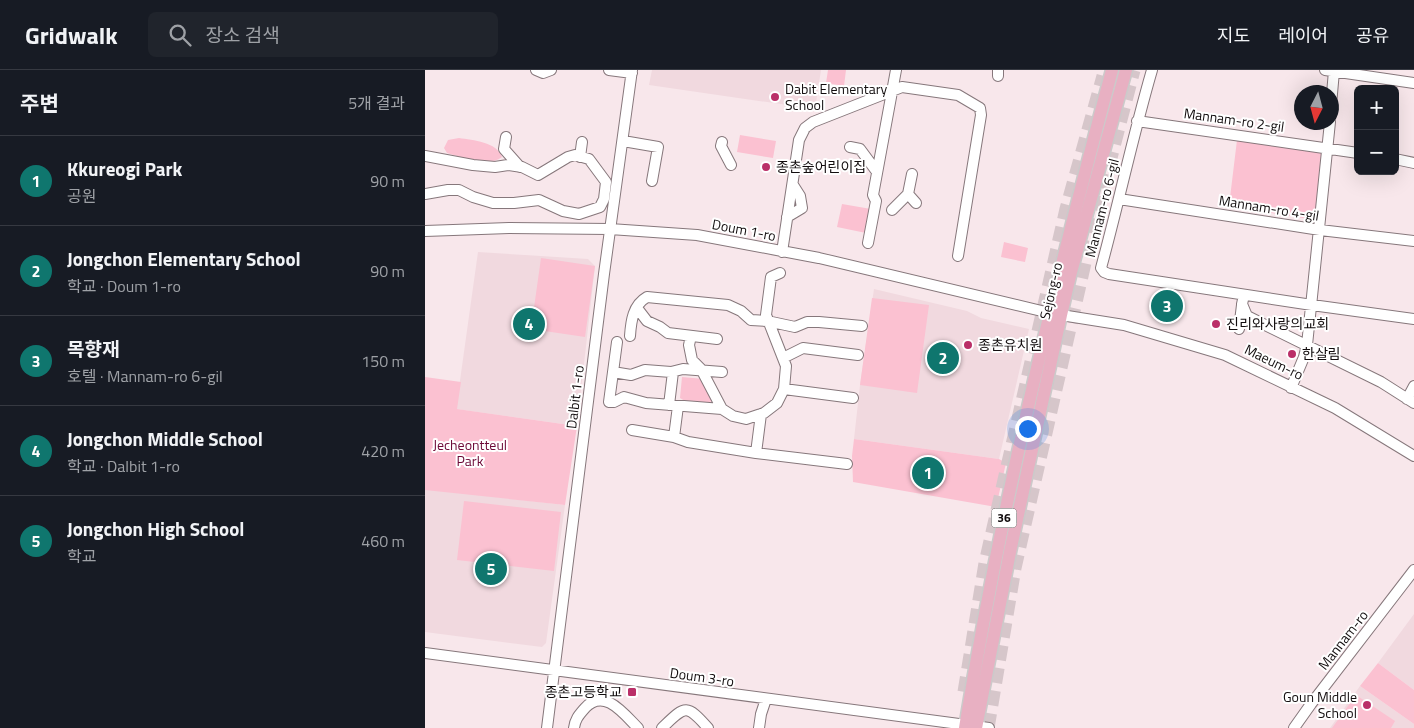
<!DOCTYPE html>
<html lang="ko">
<head>
<meta charset="utf-8">
<style>
	:root { --surface:#171b24; --page:#20242c; --text:#f1f3f6; --muted:#9ea1a6; --line:#363941; --accent:#0f766e }
	body { margin:0; font-family:"Titillium Web","Noto Sans KR",sans-serif; background:var(--page); color:var(--text) }
	.controls { position:absolute; right:15px; top:15px; display:grid; overflow:hidden; border-radius:8px; box-shadow:0 5px 20px #0002 }
	.controls button { width:45px; height:45px; display:grid; place-items:center; padding:0; border:0; border-bottom:1px solid var(--line); background:var(--surface); color:var(--text); font:25px sans-serif }
	.compass { position:absolute; left:869px; top:15px; width:45px; height:45px; border-radius:50%; background:var(--surface); box-shadow:0 5px 20px #0002; rotate:186deg }
	.you { position:absolute; left:602px; top:358px; width:18px; height:18px; margin:-12px; border:4px solid #fff; border-radius:50%; background:#1a73e8; box-shadow:0 0 0 8px #1a73e833 }
	.badge { display:grid; place-items:center; width:32px; height:32px; border-radius:50%; background:var(--accent); color:#fff; font-size:16px; font-weight:700 }
	.pin { position:absolute; translate:-50% -50%; border:2px solid #fff; box-shadow:0 1px 5px #0006 }
	.list { margin:0; padding:0; list-style:none }
	h2 { display:flex; justify-content:space-between; align-items:center; height:65px; margin:0; padding:0 20px; font-size:21px }
	h2 small { font-size:16px; font-weight:400; color:var(--muted) }
	.list li { display:grid; grid-template-columns:32px 1fr auto; gap:15px; align-items:center; box-sizing:border-box; height:90px; padding:0 20px; border-top:1px solid var(--line) }
	.list b { display:block; font-size:19px; white-space:nowrap }
	.list p { margin:0; font-size:16px; white-space:nowrap; color:var(--muted) }
	.list em { font-size:16px; font-style:normal; color:var(--muted) }
	.icon { flex:none; width:28px; height:28px; fill:none; stroke:currentColor; stroke-width:2; stroke-linecap:round; stroke-linejoin:round }
	.map { position:relative; flex:none; width:989px; height:658px; overflow:hidden }
	header { display:flex; align-items:center; gap:30px; box-sizing:border-box; height:70px; padding:0 25px; background:var(--surface); border-bottom:1px solid var(--line) }
	header strong { font-size:24px }
	nav { display:flex; gap:28px; margin-inline-start:auto; font-size:18px }
	.search { width:350px; height:45px; background:var(--page); display:flex; align-items:center; gap:12px; box-sizing:border-box; padding:0 18px; border-radius:8px; color:var(--muted); font-size:19px }
	main { display:flex }
	aside { flex:1; background:var(--surface) }
	.map>svg:first-child { display:block }
</style>
</head>
<body>
<header>
<strong>Gridwalk</strong>
<div class="search"><svg class="icon" aria-label="search" viewBox="0 0 24 24"><circle cx="10" cy="10" r="6"/><path d="M15 15l6 6"/></svg>장소 검색</div>
<nav><a>지도</a><a>레이어</a><a>공유</a></nav>
</header>
<main>
<aside>
<h2>주변<small>5개 결과</small></h2>
<ul class="list">
<li><span class="badge">1</span><div><b>Kkureogi Park</b><p>공원</p></div><em>90 m</em></li>
<li><span class="badge">2</span><div><b>Jongchon Elementary School</b><p>학교 · Doum 1-ro</p></div><em>90 m</em></li>
<li><span class="badge">3</span><div><b>목향재</b><p>호텔 · Mannam-ro 6-gil</p></div><em>150 m</em></li>
<li><span class="badge">4</span><div><b>Jongchon Middle School</b><p>학교 · Dalbit 1-ro</p></div><em>420 m</em></li>
<li><span class="badge">5</span><div><b>Jongchon High School</b><p>학교</p></div><em>460 m</em></li>
</ul>
</aside>
<div class="map">
<svg width="989" height="658" viewBox="0 0 989 658">
	<rect width="100%" height="100%" fill="#f8e7eb"/>
	<!-- built -->
	<path fill="#f1d9df" d="M227,0H396L390,39L224,15Z
		M53,182L163,189L170,196L152,356L31,339Z
		M449,219L542,241L556,248L604,259L574,389L429,369L435,315Z
		M2,419L140,435L121,573L117,577L0,562V420Z
		M989,544V620L953,593Z
		M935,616L989,654V658H905Z"/>
	<!-- green -->
	<path fill="#fbc1d1" d="M403,0H421L419,16L401,13Z
		M315,65L351,71L348,88L312,82Z
		M34,68C48,70 72,72 77,87C63,98 37,87 22,83L19,78L23,70Z
		M812,70L897,83L890,150L804,136Z
		M417,134L446,139L441,163L412,157Z
		M579,172L603,178L600,192L576,187Z
		M116,188L170,196L160,267L106,259Z
		M447,228L504,235L492,323L435,315Z
		M0,307L36,312L32,339L152,356L140,435L0,420Z
		M257,307L279,309L288,331C276,335 266,336 255,328Z
		M429,369L574,389L581,393L571,437L428,412L427,386Z
		M39,431L136,442L129,501L32,490Z
		M953,593L989,620V654L935,616Z
		M931,625L970,651L966,658H907Z"/>
	<g fill="none" stroke-linecap="round" stroke-linejoin="round">
		<!-- highway-tunnel -->
		<path stroke="#d6c6ca" stroke-width="15" stroke-dasharray="15 8" stroke-linecap="butt" d="M540,622L561,493L642,139L679,6
			M562,658L589,498L670,145L708,0"/>
		<defs>
			<path id="minor" d="M111,0L118,3L126,0
				M184,0L207,3
				M727,0C708,65 694,132 676,198L679,202L684,204L887,235L989,249
				M900,0L989,13
				M573,6V0
				M906,35L909,1
				M712,51L933,83
				M81,67L79,79L95,97
				M198,71L233,77L227,111
				M297,72L296,76L306,95
				M425,77L435,79L452,102
				M0,86L48,95L70,97L83,95L97,97L113,105L143,87L150,85L164,89L181,112L179,129L175,137L154,144L138,141L114,130L89,133H68L48,127L34,120H23L0,124
				M155,87L157,72
				M970,89L989,93
				M483,124L491,133
				M694,129L895,160L989,171
				M467,140L483,124L487,104
				M362,147L377,138L375,126L368,115
				M0,161L84,158L185,159L272,165L394,188L625,243
				M443,173L451,131L448,125L471,0
				M357,182L374,70L380,58L388,52L477,17L533,25L555,38L556,45L533,186
				M819,225L817,234L822,246L956,312L989,333
				M212,238L222,251L235,257L243,263L292,269
				M636,245L699,255L800,285L910,338L989,386
				M814,259L817,235
				M205,266C206,251 208,235 222,227L303,235L316,241L326,250L342,251L370,257L382,252H394L437,256
				M266,266L264,275L267,290L276,299L297,339
				M192,272L184,332H189L199,327L221,333L297,339L308,346L321,349L339,343L352,333L359,319L361,296L341,245L346,207L355,203
				M358,288L378,278L433,285
				M188,302L206,305L220,300L246,302L258,299L297,302
				M866,318L879,287L882,275L905,52
				M359,319L428,328
				M982,329L989,316
				M244,335L248,302
				M207,360L249,367L263,372L331,383L422,394
				M249,367L253,336
				M331,383L336,344
				M0,583L564,658
				M122,658L179,204L207,0
				M149,658C150,649 154,645 160,638C179,617 199,644 213,658
				M237,658C260,636 261,633 283,658
				M334,658L336,644L341,629
				M869,658L886,634L989,500"/>
			<path id="major" d="M540,658C576,436 629,217 687,0
				M551,658L585,482L636,245L645,206L701,0"/>
		</defs>
		<!-- minor casing -->
		<use href="#minor" stroke="#86777b" stroke-width="12"/>
		<!-- major casing -->
		<use href="#major" stroke="#cbcaca" stroke-width="15"/>
		<!-- minor -->
		<use href="#minor" stroke="#fff" stroke-width="10"/>
		<!-- major -->
		<use href="#major" stroke="#e8b0c2" stroke-width="12"/>
	</g>
	<!-- markers -->
	<g fill="#ba2f68" stroke="#fff" stroke-width="2">
		<circle cx="350" cy="27" r="5"/>
		<circle cx="341" cy="97" r="5"/>
		<circle cx="791" cy="254" r="5"/>
		<circle cx="543" cy="275" r="5"/>
		<circle cx="867" cy="284" r="5"/>
		<rect x="202" y="617" width="10" height="10" rx="2.5"/>
		<circle cx="942" cy="635" r="5"/>
	</g>
	<g text-anchor="middle" stroke-width="4" stroke-linejoin="round" paint-order="stroke">
		<!-- shield labels -->
		<rect fill="#fff" stroke="#595656" stroke-width="1" x="566.5" y="438.5" width="25" height="19" rx="4"/>
		<g font-size="12" font-weight="bold" fill="#120d0e">
			<text x="579" y="452">36</text>
		</g>
		<!-- poi labels -->
		<g font-size="14" fill="#120d0e" stroke="#fff" text-anchor="start">
			<text x="360" y="24">Dabit Elementary<tspan x="360" dy="16">School</tspan></text>
			<text x="351" y="102">종촌숲어린이집</text>
			<text x="801" y="259">진리와사랑의교회</text>
			<text x="553" y="280">종촌유치원</text>
			<text x="877" y="289">한살림</text>
			<text x="197" y="627" text-anchor="end">종촌고등학교</text>
			<text x="932" y="632" text-anchor="end">Goun Middle<tspan x="932" dy="16">School</tspan></text>
		</g>
		<!-- street labels -->
		<g font-size="14" fill="#120d0e" stroke="#fff">
			<text transform="translate(809 50) rotate(8)" y="5">Mannam-ro 2-gil</text>
			<text transform="translate(677 138) rotate(-76)" y="5">Mannam-ro 6-gil</text>
			<text transform="translate(844 138) rotate(9)" y="5">Mannam-ro 4-gil</text>
			<text transform="translate(319 160) rotate(11)" y="5">Doum 1-ro</text>
			<text transform="translate(626 221) rotate(-77)" y="5">Sejong-ro</text>
			<text transform="translate(849 292) rotate(26)" y="5">Maeum-ro</text>
			<text transform="translate(150 327) rotate(-83)" y="5">Dalbit 1-ro</text>
			<text transform="translate(918 570) rotate(-52)" y="5">Mannam-ro</text>
			<text transform="translate(277 607) rotate(8)" y="5">Doum 3-ro</text>
		</g>
		<!-- park labels -->
		<g font-size="14" fill="#6c0836" stroke="#fff">
			<text x="45" y="380">Jecheontteul<tspan x="45" dy="16">Park</tspan></text>
		</g>
	</g>
</svg>
<div class="controls">
<button>+</button>
<button>−</button>
</div>
<svg class="compass" viewBox="-18 -18 36 36"><path d="M0-13l5 13h-10z" fill="#e53935"/><path d="M0 13l5-13h-10z" fill="#9ea1a6"/></svg>
<div class="you"></div>
<div class="pin badge" style="left:503px;top:403px">1</div>
<div class="pin badge" style="left:518px;top:288px">2</div>
<div class="pin badge" style="left:742px;top:236px">3</div>
<div class="pin badge" style="left:104px;top:254px">4</div>
<div class="pin badge" style="left:66px;top:499px">5</div>
</div>
</main>
</body>
</html>
